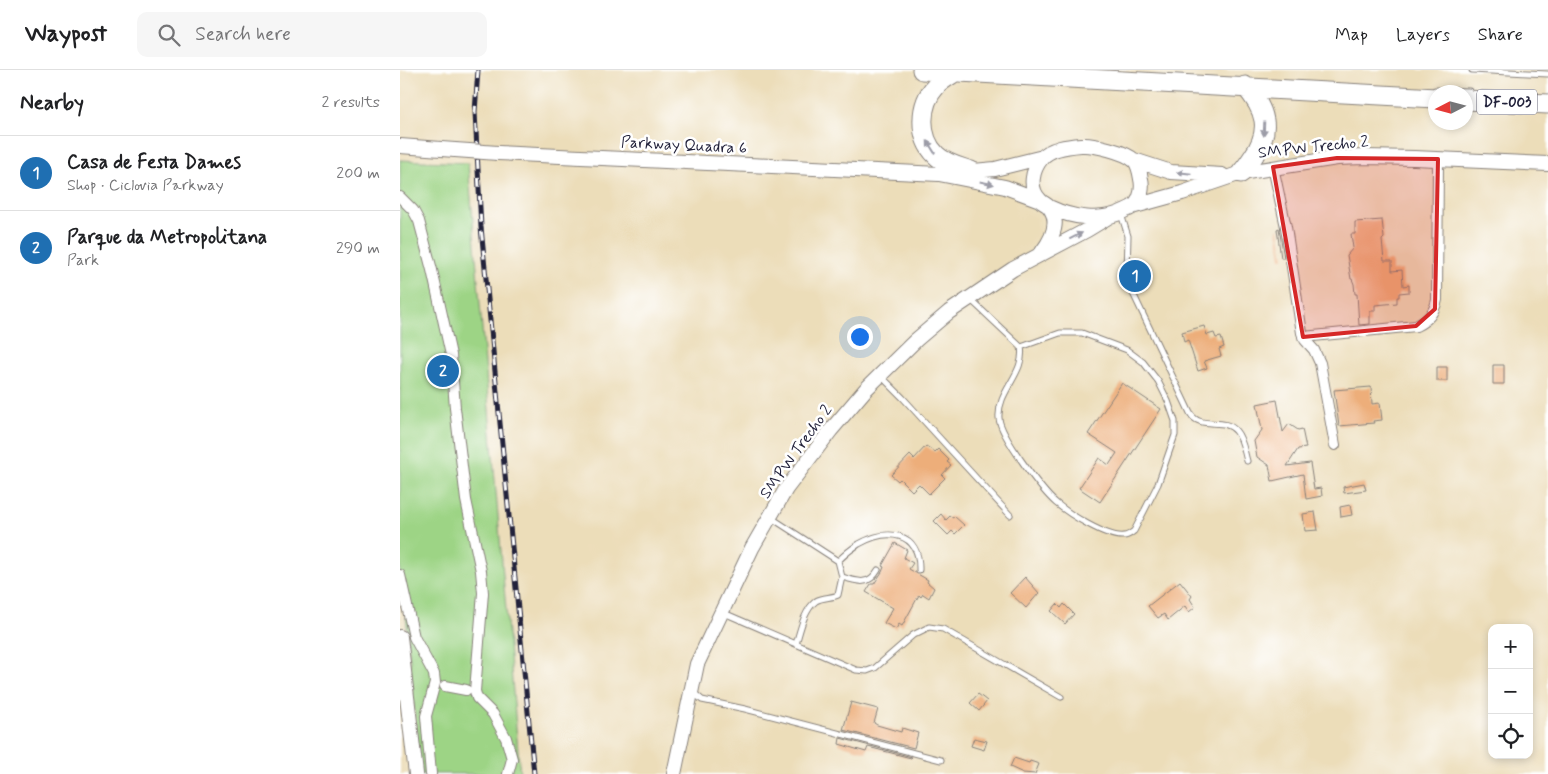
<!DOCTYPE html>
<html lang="en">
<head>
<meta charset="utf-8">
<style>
	:root { --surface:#fff; --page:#f6f6f6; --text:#202124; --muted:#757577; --line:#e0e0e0; --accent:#1f6fb2 }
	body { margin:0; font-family:Mynerve,sans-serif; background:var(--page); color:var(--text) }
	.controls { position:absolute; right:15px; bottom:15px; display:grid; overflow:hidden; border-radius:10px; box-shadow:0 2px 8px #0003 }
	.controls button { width:45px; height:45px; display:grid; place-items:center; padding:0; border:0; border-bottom:1px solid var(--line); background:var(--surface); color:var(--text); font:25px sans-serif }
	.compass { position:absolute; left:1028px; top:15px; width:45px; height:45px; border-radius:50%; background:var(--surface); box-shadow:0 2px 8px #0003; rotate:264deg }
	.you { position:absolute; left:459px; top:266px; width:18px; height:18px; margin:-12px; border:4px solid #fff; border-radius:50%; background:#1a73e8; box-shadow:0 0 0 8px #1a73e833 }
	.badge { display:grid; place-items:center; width:32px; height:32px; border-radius:50%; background:var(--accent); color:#fff; font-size:16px; font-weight:700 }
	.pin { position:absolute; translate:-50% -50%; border:2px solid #fff; box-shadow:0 1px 5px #0006 }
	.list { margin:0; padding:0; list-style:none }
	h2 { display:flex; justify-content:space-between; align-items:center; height:65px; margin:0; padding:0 20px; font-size:21px }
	h2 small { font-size:16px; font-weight:400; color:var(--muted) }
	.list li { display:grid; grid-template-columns:32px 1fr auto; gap:15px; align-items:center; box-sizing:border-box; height:75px; padding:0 20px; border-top:1px solid var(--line) }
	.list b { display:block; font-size:19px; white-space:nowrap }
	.list p { margin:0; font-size:16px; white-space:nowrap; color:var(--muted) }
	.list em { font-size:16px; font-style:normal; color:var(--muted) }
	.icon { flex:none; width:28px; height:28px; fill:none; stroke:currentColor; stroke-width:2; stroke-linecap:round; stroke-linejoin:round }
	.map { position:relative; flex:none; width:1148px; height:704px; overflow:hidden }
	header { display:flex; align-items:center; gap:30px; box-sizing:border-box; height:70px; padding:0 25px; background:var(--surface); border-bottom:1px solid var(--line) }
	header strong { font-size:24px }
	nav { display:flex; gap:28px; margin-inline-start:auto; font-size:18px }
	.search { width:350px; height:45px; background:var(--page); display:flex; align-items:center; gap:12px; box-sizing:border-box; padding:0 18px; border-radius:10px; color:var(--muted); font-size:19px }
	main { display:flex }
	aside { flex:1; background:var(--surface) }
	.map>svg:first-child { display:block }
</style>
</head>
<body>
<header>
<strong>Waypost</strong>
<div class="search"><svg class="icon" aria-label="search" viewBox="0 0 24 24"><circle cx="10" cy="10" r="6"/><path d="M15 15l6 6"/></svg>Search here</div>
<nav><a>Map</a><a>Layers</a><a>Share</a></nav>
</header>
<main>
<aside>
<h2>Nearby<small>2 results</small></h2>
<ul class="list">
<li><span class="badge">1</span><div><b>Casa de Festa Dames</b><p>Shop · Ciclovia Parkway</p></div><em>200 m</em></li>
<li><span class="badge">2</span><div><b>Parque da Metropolitana</b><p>Park</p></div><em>290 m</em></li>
</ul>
</aside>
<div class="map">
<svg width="1148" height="704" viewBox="0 0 1148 704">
	<rect width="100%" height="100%" fill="#fff"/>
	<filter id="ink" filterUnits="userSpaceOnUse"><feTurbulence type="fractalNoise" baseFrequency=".02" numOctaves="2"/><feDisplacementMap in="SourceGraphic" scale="10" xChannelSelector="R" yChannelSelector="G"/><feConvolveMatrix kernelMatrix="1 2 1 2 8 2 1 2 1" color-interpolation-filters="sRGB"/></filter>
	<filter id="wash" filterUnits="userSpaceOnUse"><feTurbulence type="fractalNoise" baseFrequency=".0096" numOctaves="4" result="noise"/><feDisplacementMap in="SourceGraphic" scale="20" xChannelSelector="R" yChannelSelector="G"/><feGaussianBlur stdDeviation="1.12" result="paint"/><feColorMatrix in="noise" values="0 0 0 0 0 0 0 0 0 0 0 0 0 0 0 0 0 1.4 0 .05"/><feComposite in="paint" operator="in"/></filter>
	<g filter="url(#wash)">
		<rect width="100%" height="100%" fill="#ecddb9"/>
		<!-- green -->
		<path fill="#9dd485" stroke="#607b60" d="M0,90L68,93L120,704H20L4,523L0,509Z"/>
		<g id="blocks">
			<!-- building -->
			<path fill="#edae7a" d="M982,150L984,168L982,170L984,191H992V201L1002,200L1003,216L1009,215V222L999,223V227H997V233L975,235V241H970V254L959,255L957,224H955L954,214L952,209H951L947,185L953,178L951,164H955V152Z
				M879,158L884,188H881L877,159Z
				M804,256L807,265L814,263L816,268L821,267L824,277L819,279L821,286L804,291L807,298L798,301L788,270L784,272L782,262Z
				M1093,295H1104V314H1093Z
				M1037,297H1047V311H1037Z
				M722,313L761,339L700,432L679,418L699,388L709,395L717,383L688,364Z
				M971,317L972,334L980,333L982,350L973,351L974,353L939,356L934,320Z
				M877,330L883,362L889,354L898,360L902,359L906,378L898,379L887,396L910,393L914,419L921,418L922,426L906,429L903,404L872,411L869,395L857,387L854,371L862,360L857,334Z
				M526,376L535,382L538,379L549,390L547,392L551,395L542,405L545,408L529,424L519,414L512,421L500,409L498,411L491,405L510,385L514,389Z
				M964,413L966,420L944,423L943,417Z
				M950,435L952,445L941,447L940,437Z
				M915,442L918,460L905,461L903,444Z
				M541,444L546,450L550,446L553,448L554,446L564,455L555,464L552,461L548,465L534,451Z
				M495,473L507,480L504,488L513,493L509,499L528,510L527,512L534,518L529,528L523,524L521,527L519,525L502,556L499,554L496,559L484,553L493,538L466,522L471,514H474L482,502L484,497L482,496Z
				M625,507L639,523L626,538L610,523Z
				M780,511L792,526L790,529L795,537L789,542L785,536L768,550L764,544L758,548L748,536Z
				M657,534L661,538L664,534L674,544L665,554L651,541Z
				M578,624L587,631L579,641L570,633Z
				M451,632L478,639L474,653L477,655L501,662L502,658L518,663L514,678L443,660Z
				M440,668L512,687L511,688L468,677L466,682L439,674Z
				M574,668L587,671L584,680L571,676Z
				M614,688L629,693L630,691L639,694L635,704L623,703L610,697Z"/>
		</g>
	</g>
	<g filter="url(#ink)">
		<use href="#blocks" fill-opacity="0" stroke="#87807a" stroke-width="1"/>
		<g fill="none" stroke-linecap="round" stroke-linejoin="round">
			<defs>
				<path id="lane" d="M1072,0L1148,4
					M1035,20L1069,21
					M721,144L728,166L727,204L730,217L790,343C800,361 824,346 836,361C843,369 844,381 847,391
					M570,229L621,277C626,303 597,321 599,348C600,365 642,421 656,433C669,444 707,468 724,466C728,466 731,463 734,461L758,414L775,365V351L768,331L758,311L743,292L727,280L682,263H660L621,277
					M480,305L503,328L610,445
					M370,447L438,491L442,507L438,525C432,528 422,527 416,531C404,540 400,561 396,574
					M438,491C444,485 451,479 459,474C487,458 520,461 519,500
					M442,507C458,512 469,516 478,500
					M324,543L456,600L467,601L475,598L513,565L529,557L543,559L661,627
					M294,623L302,630L345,639L541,690"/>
				<path id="street" d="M873,97L886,157L902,263L905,270L914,280L920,293L935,375
					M0,127L13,140L19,151L32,200L51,285L55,338L66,430L81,501L83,523L75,621L77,628L93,644L106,668L112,689L108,704
					M903,267L1016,256C1028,250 1034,243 1037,230L1038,89
					M0,505L14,567L34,604L35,613L26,646L31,704
					M45,616L66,620"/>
				<path id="secondary" d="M0,76L55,80
					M98,83L539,104L605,117L640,130
					M734,90L771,102L822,105
					M563,102L595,99L643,87
					M735,136L782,123L841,103L937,88L964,87L1014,88L1148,94
					M642,182C652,169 661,152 649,137C647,134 642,133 640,130C628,118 632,100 642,88C650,78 668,76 681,75C693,74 726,82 735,91C739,96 740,103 741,109C743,117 741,128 736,134C733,137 729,139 726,140C702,153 672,148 649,137
					M0,567L16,704
					M274,704L297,594L352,478L386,419L431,360L466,319L516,270L549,242L613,199L687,160L710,146"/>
				<path id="highway" d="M522,0L1036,28
					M555,2C549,6 541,10 536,16C519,34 518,67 536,85C545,94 559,97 571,101
					M1066,30L1148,34
					M841,103C846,98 849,93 853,87C872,60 866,40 845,16"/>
			</defs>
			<!-- lane casing -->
			<use href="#lane" stroke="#87807a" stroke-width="7"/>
			<!-- street casing -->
			<use href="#street" stroke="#87807a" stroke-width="12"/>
			<!-- secondary casing -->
			<use href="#secondary" stroke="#87807a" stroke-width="16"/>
			<!-- highway casing -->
			<use href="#highway" stroke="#87807a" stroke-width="21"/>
			<!-- lane -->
			<use href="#lane" stroke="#fff" stroke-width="5"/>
			<!-- street -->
			<use href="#street" stroke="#fff" stroke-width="10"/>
			<!-- secondary -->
			<use href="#secondary" stroke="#fff" stroke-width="14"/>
			<!-- highway -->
			<use href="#highway" stroke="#fff" stroke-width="19"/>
			<defs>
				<path id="rail" d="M78,0L75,42L81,157L134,704"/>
			</defs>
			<!-- rail casing -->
			<use href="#rail" stroke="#22223b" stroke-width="5"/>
			<!-- rail -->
			<use href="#rail" stroke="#fff" stroke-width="3" stroke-dasharray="9" stroke-linecap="butt"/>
			<defs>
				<path id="secondary-bridge" d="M55,80L98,83"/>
			</defs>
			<!-- secondary-bridge casing -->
			<use href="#secondary-bridge" stroke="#87807a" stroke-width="16" stroke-linecap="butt"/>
			<!-- secondary-bridge -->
			<use href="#secondary-bridge" stroke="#fff" stroke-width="14"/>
		</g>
		<!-- one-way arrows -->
		<defs><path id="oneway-solid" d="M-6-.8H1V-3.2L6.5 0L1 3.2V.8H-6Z" transform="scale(1.25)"/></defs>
		<g fill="#9c9ca7">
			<use href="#oneway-solid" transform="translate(864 59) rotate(92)"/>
			<use href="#oneway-solid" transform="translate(531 77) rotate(-122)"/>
			<use href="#oneway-solid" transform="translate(784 103) rotate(-174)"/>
			<use href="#oneway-solid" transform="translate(587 113) rotate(12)"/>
			<use href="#oneway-solid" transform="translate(676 166) rotate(-27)"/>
		</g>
	</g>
	<!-- marked area -->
	<path fill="#d62828" fill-opacity="0.2" stroke="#d62828" stroke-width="4" stroke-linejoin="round" d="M937,88L1038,89L1035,239L1016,256L903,267L873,97Z"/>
	<g text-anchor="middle" stroke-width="5" stroke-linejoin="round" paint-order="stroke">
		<!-- shield labels -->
		<rect fill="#fff" stroke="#646476" stroke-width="1" x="1077" y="19.5" width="60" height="25" rx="4"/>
		<g font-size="15" font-weight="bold" fill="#22223b">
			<text x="1107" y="37">DF-003</text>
		</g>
		<!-- street labels -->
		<g font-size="16" fill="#22223b" stroke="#fff">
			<text transform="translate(284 74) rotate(3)" y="6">Parkway Quadra 6</text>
			<text transform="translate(913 76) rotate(-6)" y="6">SMPW Trecho 2</text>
			<text transform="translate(395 381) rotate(-54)" y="6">SMPW Trecho 2</text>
		</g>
	</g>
</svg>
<div class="controls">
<button>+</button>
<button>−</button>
<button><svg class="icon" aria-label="locate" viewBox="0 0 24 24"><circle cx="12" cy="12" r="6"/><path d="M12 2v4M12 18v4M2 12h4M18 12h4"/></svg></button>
</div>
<svg class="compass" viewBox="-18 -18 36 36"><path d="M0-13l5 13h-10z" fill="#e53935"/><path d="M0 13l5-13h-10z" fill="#757577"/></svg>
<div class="you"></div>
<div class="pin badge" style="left:735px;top:206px">1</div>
<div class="pin badge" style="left:43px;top:301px">2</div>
</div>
</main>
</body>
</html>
